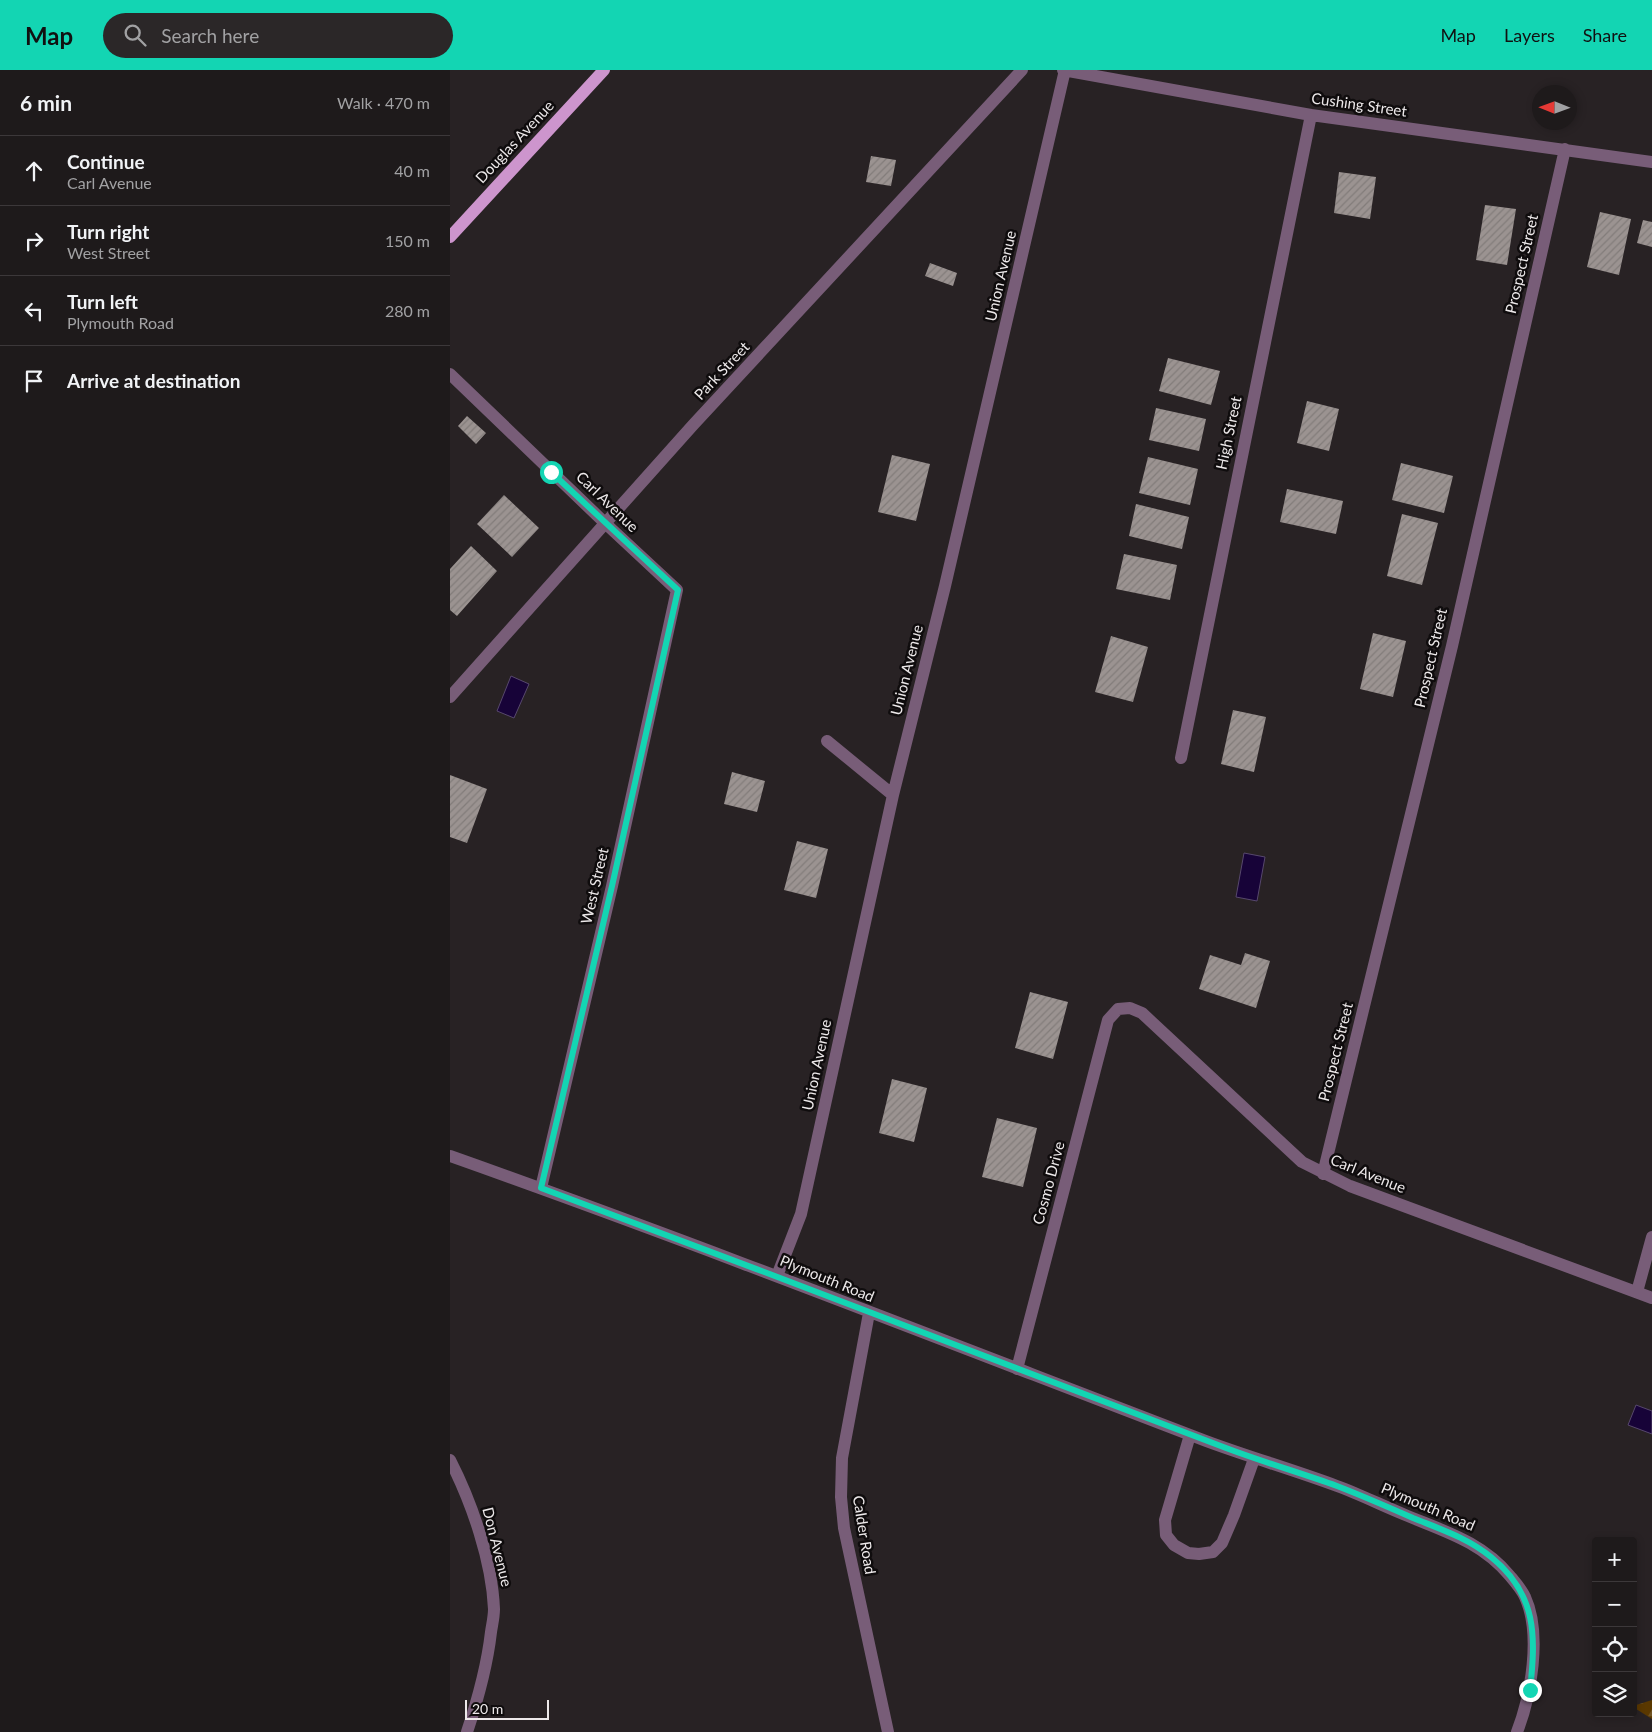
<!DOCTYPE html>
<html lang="en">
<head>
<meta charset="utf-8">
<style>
	:root { --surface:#1e1a1b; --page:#2b2728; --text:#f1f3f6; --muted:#a1a1a3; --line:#3c383a; --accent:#13d5b3 }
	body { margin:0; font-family:Lato,sans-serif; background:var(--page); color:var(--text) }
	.controls { position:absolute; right:15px; bottom:15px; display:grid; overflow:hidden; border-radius:5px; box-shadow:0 2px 8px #0003 }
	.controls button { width:45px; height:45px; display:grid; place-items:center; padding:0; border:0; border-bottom:1px solid var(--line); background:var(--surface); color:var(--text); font:25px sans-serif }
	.compass { position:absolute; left:1082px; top:15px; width:45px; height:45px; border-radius:50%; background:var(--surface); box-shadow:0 2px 8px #0003; rotate:271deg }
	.scale { position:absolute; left:15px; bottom:12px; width:84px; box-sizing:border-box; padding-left:5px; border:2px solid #ede9ea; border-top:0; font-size:14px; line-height:18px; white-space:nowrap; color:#ede9ea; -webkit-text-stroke:4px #0f0c0d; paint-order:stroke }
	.stop { position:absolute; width:15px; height:15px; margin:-11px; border:4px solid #13d5b3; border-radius:50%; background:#fff }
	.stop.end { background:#13d5b3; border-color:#fff; box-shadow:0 1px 5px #0008 }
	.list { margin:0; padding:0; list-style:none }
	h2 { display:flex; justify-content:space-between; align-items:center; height:65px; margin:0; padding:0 20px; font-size:21px }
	h2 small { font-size:16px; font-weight:400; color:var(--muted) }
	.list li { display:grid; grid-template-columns:32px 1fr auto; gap:15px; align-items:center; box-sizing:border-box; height:70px; padding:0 20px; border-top:1px solid var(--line) }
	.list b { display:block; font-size:19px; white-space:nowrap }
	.list p { margin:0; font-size:16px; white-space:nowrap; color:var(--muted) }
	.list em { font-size:16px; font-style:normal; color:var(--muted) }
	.icon { flex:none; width:28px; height:28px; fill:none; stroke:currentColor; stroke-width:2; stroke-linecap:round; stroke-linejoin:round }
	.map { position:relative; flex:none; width:1202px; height:1662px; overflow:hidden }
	header { display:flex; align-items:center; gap:30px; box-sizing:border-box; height:70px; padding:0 25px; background:var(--accent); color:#111 }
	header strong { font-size:24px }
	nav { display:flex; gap:28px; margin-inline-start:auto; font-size:18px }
	.search { width:350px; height:45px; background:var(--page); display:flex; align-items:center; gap:12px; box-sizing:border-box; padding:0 18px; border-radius:28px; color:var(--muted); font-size:19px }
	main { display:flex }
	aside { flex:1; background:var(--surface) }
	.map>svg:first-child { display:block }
</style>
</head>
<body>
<header>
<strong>Map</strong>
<div class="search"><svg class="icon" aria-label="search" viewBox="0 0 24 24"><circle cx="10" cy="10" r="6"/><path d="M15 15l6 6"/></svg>Search here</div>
<nav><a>Map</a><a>Layers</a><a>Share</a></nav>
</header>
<main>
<aside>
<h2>6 min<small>Walk · 470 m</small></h2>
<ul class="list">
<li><svg class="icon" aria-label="ahead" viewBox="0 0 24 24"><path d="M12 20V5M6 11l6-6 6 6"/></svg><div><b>Continue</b><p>Carl Avenue</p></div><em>40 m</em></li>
<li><svg class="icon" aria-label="right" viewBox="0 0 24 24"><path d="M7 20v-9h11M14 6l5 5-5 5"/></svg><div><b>Turn right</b><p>West Street</p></div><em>150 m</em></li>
<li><svg class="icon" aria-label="left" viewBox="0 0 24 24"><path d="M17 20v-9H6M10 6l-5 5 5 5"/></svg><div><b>Turn left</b><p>Plymouth Road</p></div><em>280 m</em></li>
<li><svg class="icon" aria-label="arrive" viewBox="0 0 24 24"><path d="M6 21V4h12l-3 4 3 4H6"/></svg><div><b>Arrive at destination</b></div></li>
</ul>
</aside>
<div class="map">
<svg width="1202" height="1662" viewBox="0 0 1202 1662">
	<defs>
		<pattern id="forest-firs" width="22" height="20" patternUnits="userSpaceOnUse" patternTransform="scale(1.25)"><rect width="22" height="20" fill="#5a3800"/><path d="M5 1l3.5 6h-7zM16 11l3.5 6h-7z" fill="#725525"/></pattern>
		<pattern id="building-hatch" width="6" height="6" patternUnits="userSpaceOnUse" patternTransform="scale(1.25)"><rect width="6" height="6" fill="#9b9391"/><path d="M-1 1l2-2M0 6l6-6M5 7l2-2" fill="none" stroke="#827c7a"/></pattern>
	</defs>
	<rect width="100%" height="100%" fill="#282224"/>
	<!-- forest -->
	<path fill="url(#forest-firs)" d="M1202,1630V1649L1183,1637V1636Z"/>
	<!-- water -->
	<path fill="#170338" stroke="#57486d" d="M61,606L79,614L64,648L47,641Z
		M794,783L815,787L807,831L786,827Z
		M1186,1335L1202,1341V1364L1178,1355Z"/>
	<!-- building -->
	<path fill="url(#building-hatch)" d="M421,86L446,90L441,116L416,112Z
		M889,102L926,107L920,149L884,143Z
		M1035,135L1066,139L1057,195L1026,190Z
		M1150,142L1181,149L1169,205L1137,197Z
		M1193,150L1202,152V177L1187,173Z
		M480,193L507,203L503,216L475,206Z
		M718,288L770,301L761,335L709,321Z
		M857,331L889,339L879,381L847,373Z
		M706,338L756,349L749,381L699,370Z
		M17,346L36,363L26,374L8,356Z
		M442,385L480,394L466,451L428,442Z
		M698,387L748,399L740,435L689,423Z
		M951,393L1003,406L994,443L942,430Z
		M837,419L893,431L886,464L830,452Z
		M54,425L89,458L62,487L27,454Z
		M686,434L739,447L732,479L679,466Z
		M952,444L988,453L972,515L937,506Z
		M21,476L47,501L7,546L0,540V499Z
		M674,484L727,495L720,530L666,519Z
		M923,563L956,571L943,627L910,619Z
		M661,566L698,577L683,632L645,622Z
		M783,640L816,647L804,702L771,694Z
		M282,702L315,711L307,742L274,734Z
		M0,705L37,719L17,773L0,767Z
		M347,771L378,779L366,828L334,820Z
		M795,883L820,891L806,938L749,919L760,885L791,895Z
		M580,922L618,932L603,989L565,978Z
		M442,1009L477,1018L464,1072L429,1063Z
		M547,1048L587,1058L573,1117L532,1107Z"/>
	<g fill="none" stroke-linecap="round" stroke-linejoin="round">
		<!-- minor -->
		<path stroke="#785d78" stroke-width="12" d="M613,0L861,45L1202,92
			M0,304L155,453L227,520L162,816L91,1118
			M0,627L243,355L572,0
			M377,671L443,725
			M731,688L861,45
			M0,1086C254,1176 505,1275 756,1371C799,1387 844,1400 887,1416C909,1424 931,1435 953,1444C993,1461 1031,1471 1060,1506C1065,1512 1072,1520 1075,1527C1092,1564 1081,1626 1067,1662
			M873,1104L1002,576L1115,79
			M327,1206L351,1144L443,725L495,516L615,0
			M1187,1222L1202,1167
			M419,1243L392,1388L391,1427L394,1458L438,1662
			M567,1299L658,950L668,939L680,938L692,943L852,1092L900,1116L1202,1228
			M740,1365L715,1450L716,1465L724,1475L738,1483L749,1484L763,1482L772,1473L784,1445L804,1389
			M0,1390C22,1433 42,1491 44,1539C44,1547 42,1555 41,1562C37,1597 28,1629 17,1662"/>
		<!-- major -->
		<path stroke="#cd95cd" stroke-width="12" d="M0,167L154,0"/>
	</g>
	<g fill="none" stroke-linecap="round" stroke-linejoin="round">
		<!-- route -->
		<path stroke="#13d5b3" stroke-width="6" d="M101,402L228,520L162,816L91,1118C320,1203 548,1292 776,1378C813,1392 851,1403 887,1416C913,1426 938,1437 963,1448C990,1459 1018,1468 1041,1487C1087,1524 1086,1566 1080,1620"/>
	</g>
	<g text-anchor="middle" stroke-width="5" stroke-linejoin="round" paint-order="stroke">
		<!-- street labels -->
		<g font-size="15" fill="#ede9ea" stroke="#0f0c0d">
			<text transform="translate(909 35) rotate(8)" y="5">Cushing Street</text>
			<text transform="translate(65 72) rotate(-47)" y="5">Douglas Avenue</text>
			<text transform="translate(1072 194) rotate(-77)" y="5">Prospect Street</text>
			<text transform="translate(551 206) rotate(-77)" y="5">Union Avenue</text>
			<text transform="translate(272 301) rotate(-47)" y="5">Park Street</text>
			<text transform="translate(779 363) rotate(-78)" y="5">High Street</text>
			<text transform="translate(157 432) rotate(44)" y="5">Carl Avenue</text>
			<text transform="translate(981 588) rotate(-77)" y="5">Prospect Street</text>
			<text transform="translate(457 600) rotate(-76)" y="5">Union Avenue</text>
			<text transform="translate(145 816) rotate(-77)" y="5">West Street</text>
			<text transform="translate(886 982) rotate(-76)" y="5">Prospect Street</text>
			<text transform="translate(367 995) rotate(-78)" y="5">Union Avenue</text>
			<text transform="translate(918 1104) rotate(22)" y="5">Carl Avenue</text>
			<text transform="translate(599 1113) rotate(-75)" y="5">Cosmo Drive</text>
			<text transform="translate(377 1209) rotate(22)" y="5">Plymouth Road</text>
			<text transform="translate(978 1437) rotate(23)" y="5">Plymouth Road</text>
			<text transform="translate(414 1465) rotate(81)" y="5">Calder Road</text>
			<text transform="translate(47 1477) rotate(76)" y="5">Don Avenue</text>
		</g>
	</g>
</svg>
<div class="controls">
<button>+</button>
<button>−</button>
<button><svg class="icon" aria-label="locate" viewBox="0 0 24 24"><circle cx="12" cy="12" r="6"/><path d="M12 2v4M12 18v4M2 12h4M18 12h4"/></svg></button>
<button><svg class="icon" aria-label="layers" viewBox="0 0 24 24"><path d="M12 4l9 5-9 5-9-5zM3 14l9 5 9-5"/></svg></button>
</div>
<svg class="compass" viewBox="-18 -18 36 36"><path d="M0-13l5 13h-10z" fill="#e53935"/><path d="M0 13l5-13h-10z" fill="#a1a1a3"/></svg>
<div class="scale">20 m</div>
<div class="stop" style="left:101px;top:402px"></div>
<div class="stop end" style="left:1080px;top:1620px"></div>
</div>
</main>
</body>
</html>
